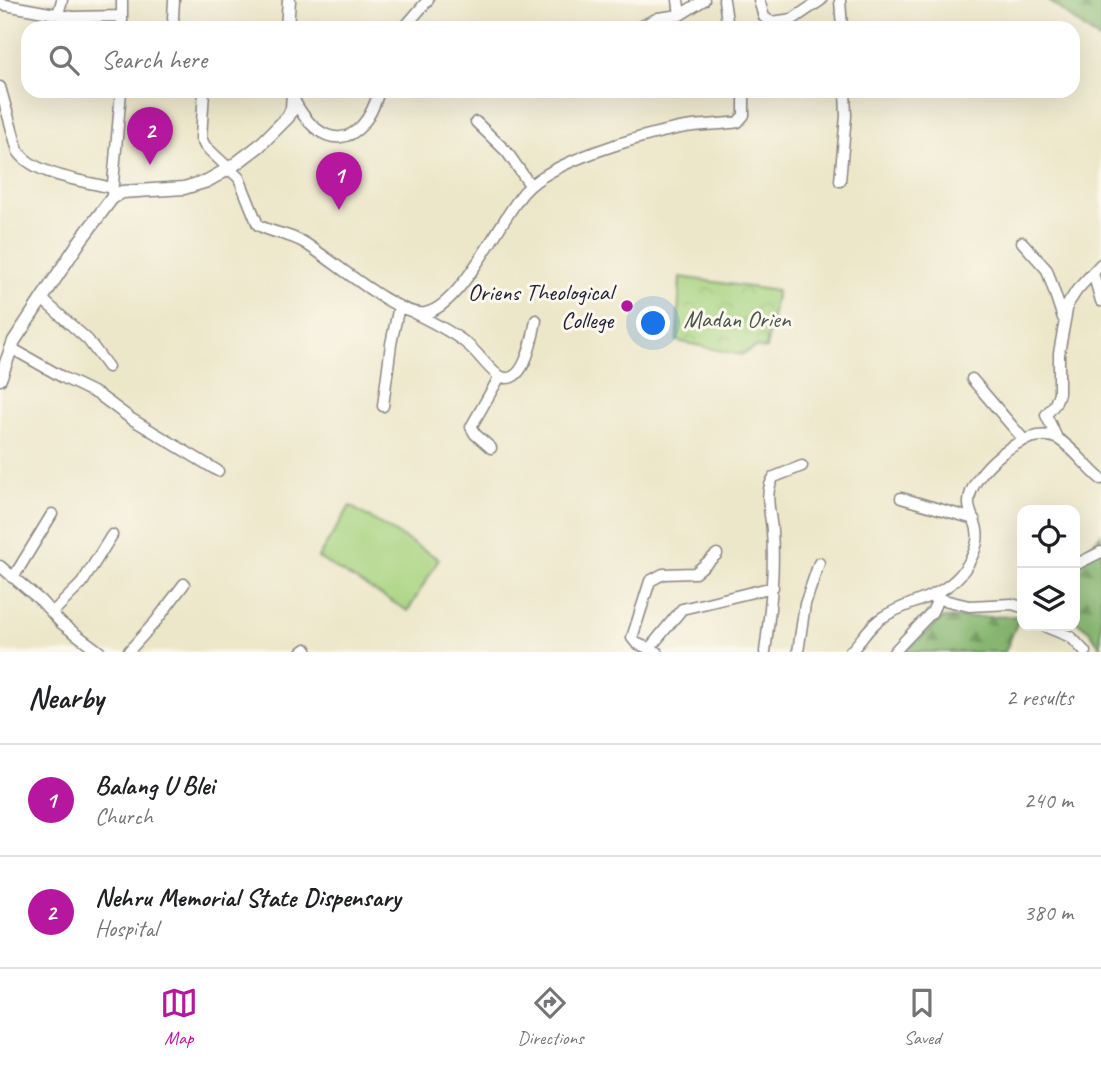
<!DOCTYPE html>
<html lang="en">
<head>
<meta charset="utf-8">
<style>
	:root { --surface:#fff; --page:#f2f2f2; --text:#202124; --muted:#757577; --line:#e0e0e0; --accent:#b5179e }
	body { margin:0; font-family:Caveat,sans-serif; background:var(--page); color:var(--text) }
	.controls { position:absolute; right:21px; bottom:21px; display:grid; overflow:hidden; border-radius:14px; box-shadow:0 7px 28px #0002 }
	.controls button { width:63px; height:63px; display:grid; place-items:center; padding:0; border:0; border-bottom:2px solid var(--line); background:var(--surface); color:var(--text); font:35px sans-serif }
	.you { position:absolute; left:654px; top:324px; width:24px; height:24px; margin:-18px; border:5px solid #fff; border-radius:50%; background:#1a73e8; box-shadow:0 0 0 10px #1a73e833 }
	.badge { display:grid; place-items:center; width:46px; height:46px; border-radius:50%; background:var(--accent); color:#fff; font-size:23px; font-weight:700 }
	.pin { position:absolute; translate:-50% -58px; filter:drop-shadow(0 2px 4px #0008) }
	.pin::after { content:''; position:absolute; top:37px; width:24px; height:21px; background:inherit; clip-path:polygon(0 0,100% 0,50% 100%) }
	.list { margin:0; padding:0; list-style:none }
	h2 { display:flex; justify-content:space-between; align-items:center; height:91px; margin:0; padding:0 28px; font-size:30px }
	h2 small { font-size:23px; font-weight:400; color:var(--muted) }
	.list li { display:grid; grid-template-columns:46px 1fr auto; gap:21px; align-items:center; box-sizing:border-box; height:112px; padding:0 28px; border-top:2px solid var(--line) }
	.list b { display:block; font-size:26px; white-space:nowrap }
	.list p { margin:0; font-size:23px; white-space:nowrap; color:var(--muted) }
	.list em { font-size:23px; font-style:normal; color:var(--muted) }
	.icon { flex:none; width:38px; height:38px; fill:none; stroke:currentColor; stroke-width:2; stroke-linecap:round; stroke-linejoin:round }
	.map { position:relative; flex:none; width:1101px; height:652px; overflow:hidden }
	.search { position:absolute; background:var(--surface); box-shadow:0 7px 28px #0002; left:21px; right:21px; top:21px; height:77px; display:flex; align-items:center; gap:18px; box-sizing:border-box; padding:0 24px; border-radius:21px; color:var(--muted); font-size:26px }
	.sheet { height:315px; background:var(--surface) }
	nav { display:flex; justify-content:space-around; align-items:center; box-sizing:border-box; height:98px; border-top:2px solid var(--line); background:var(--surface); font-size:19px; color:var(--muted) }
	nav a { display:grid; justify-items:center; gap:4px }
	nav .on { color:var(--accent) }
	.map>svg:first-child { display:block }
</style>
</head>
<body>
<div class="map">
<svg width="1101" height="652" viewBox="0 0 1101 652">
	<defs>
		<pattern id="forest-firs" width="22" height="20" patternUnits="userSpaceOnUse" patternTransform="scale(1.75)"><rect width="22" height="20" fill="#86b66f"/><path d="M5 1l3.5 6h-7zM16 11l3.5 6h-7z" fill="#6d945c"/></pattern>
		<pattern id="park-crowns" width="20" height="18" patternUnits="userSpaceOnUse" patternTransform="scale(1.75)"><rect width="20" height="18" fill="#a8d481"/><path d="M2 6a3 3 0 1 1 6 0M12 15a3 3 0 1 1 6 0" fill="none" stroke="#90b670"/></pattern>
	</defs>
	<rect width="100%" height="100%" fill="#fbf7ec"/>
	<filter id="ink" filterUnits="userSpaceOnUse"><feTurbulence type="fractalNoise" baseFrequency=".0143" numOctaves="2"/><feDisplacementMap in="SourceGraphic" scale="14" xChannelSelector="R" yChannelSelector="G"/><feConvolveMatrix kernelMatrix="1 2 1 2 8 2 1 2 1" color-interpolation-filters="sRGB"/></filter>
	<filter id="wash" filterUnits="userSpaceOnUse"><feTurbulence type="fractalNoise" baseFrequency=".00686" numOctaves="4" result="noise"/><feDisplacementMap in="SourceGraphic" scale="28" xChannelSelector="R" yChannelSelector="G"/><feGaussianBlur stdDeviation="1.57" result="paint"/><feColorMatrix in="noise" values="0 0 0 0 0 0 0 0 0 0 0 0 0 0 0 0 0 1.4 0 .05"/><feComposite in="paint" operator="in"/></filter>
	<g filter="url(#wash)">
		<rect width="100%" height="100%" fill="#ede7ca"/>
		<!-- grass -->
		<path fill="#a8d481" stroke="#657b5e" stroke-width="2" d="M350,506L439,559L408,611L318,558Z"/>
		<!-- forest -->
		<path fill="url(#forest-firs)" stroke="#546c55" stroke-width="2" d="M1048,0H1101V41Z
			M1101,534V648L1089,631L1075,620V563Z
			M1020,616L1005,652H905L943,618Z"/>
		<!-- park -->
		<path fill="url(#park-crowns)" stroke="#657b5e" stroke-width="2" d="M680,277L777,291L766,349L756,347L741,355L677,341Z"/>
	</g>
	<g filter="url(#ink)">
		<g fill="none" stroke-linecap="round" stroke-linejoin="round">
			<defs>
				<path id="minor" d="M174,0L173,18L175,28
					M678,0L680,15
					M724,0L728,28
					M759,0L764,17L771,22L793,19L821,0
					M840,0L842,28
					M0,4L72,17L122,16
					M58,14L62,0
					M122,28V0
					M404,28L428,0
					M637,28L658,18L680,15L704,0
					M0,87L18,151C33,175 85,181 111,188
					M204,91L201,138L205,146L239,178L258,225C272,233 289,234 303,242C329,257 397,317 425,313C461,307 501,218 524,192C551,161 639,136 680,128C699,124 719,125 738,122L744,115V91
					M293,98C320,152 362,151 379,91
					M476,122L507,152L530,185
					M840,181L846,116L845,91
					M112,195L121,91
					M1022,242L1047,270L1063,318
					M1093,273L1101,301
					M42,299L88,340L108,367
					M414,313C432,322 451,331 467,344C477,352 484,363 494,372C523,397 533,337 536,320
					M11,348L64,378L99,395L130,418L218,471
					M972,379L1024,440
					M383,406L391,344L399,306
					M1057,438L1046,415L1055,404L1059,393V353L1068,304L1077,290L1101,264
					M491,448L475,434L471,427L500,376
					M901,498L974,519
					M1075,565L1101,552
					M0,566L41,601L61,623L100,652
					M13,578L52,514
					M931,597L969,606L1012,604L1022,607
					M52,613L82,583L112,535
					M1044,626L1071,637L1085,652
					M649,649L682,609L773,587
					M128,652L156,621L184,584
					M302,652L306,649
					M657,652L636,643L632,638L650,581L663,574L695,573L717,554
					M765,652C770,612 775,571 772,531C771,513 763,493 774,477L802,466
					M798,652L805,604L819,563
					M850,652C861,642 869,625 883,617C910,600 938,600 961,574C970,563 980,544 977,530C976,521 969,513 969,504C967,474 1028,422 1058,439C1074,448 1086,467 1101,479
					M894,652L932,612L938,599"/>
				<path id="tertiary" d="M287,28L289,0
					M0,379L14,341L80,241L112,198L122,192L184,188L207,181L230,168L259,146L288,117L292,109L293,91"/>
			</defs>
			<!-- minor casing -->
			<use href="#minor" stroke="#888482" stroke-width="13"/>
			<!-- tertiary casing -->
			<use href="#tertiary" stroke="#888482" stroke-width="15"/>
			<!-- minor -->
			<use href="#minor" stroke="#fff" stroke-width="10"/>
			<!-- tertiary -->
			<use href="#tertiary" stroke="#fff" stroke-width="12"/>
		</g>
	</g>
	<!-- markers -->
	<circle fill="#b5179e" stroke="#fbf7ec" stroke-width="2.5" cx="627" cy="306" r="7"/>
	<g text-anchor="middle" stroke-width="6" stroke-linejoin="round" paint-order="stroke">
		<!-- poi labels -->
		<g font-size="24" fill="#22223b" stroke="#fbf7ec" text-anchor="end">
			<text x="613" y="300">Oriens Theological<tspan x="613" dy="28">College</tspan></text>
		</g>
		<!-- park labels -->
		<g font-size="24" fill="#4a5750" stroke="#fbf7ec">
			<text x="737" y="327">Madan Orien</text>
		</g>
	</g>
</svg>
<div class="controls">
<button><svg class="icon" aria-label="locate" viewBox="0 0 24 24"><circle cx="12" cy="12" r="6"/><path d="M12 2v4M12 18v4M2 12h4M18 12h4"/></svg></button>
<button><svg class="icon" aria-label="layers" viewBox="0 0 24 24"><path d="M12 4l9 5-9 5-9-5zM3 14l9 5 9-5"/></svg></button>
</div>
<div class="you"></div>
<div class="pin badge" style="left:339px;top:210px">1</div>
<div class="pin badge" style="left:150px;top:165px">2</div>
<div class="search"><svg class="icon" aria-label="search" viewBox="0 0 24 24"><circle cx="10" cy="10" r="6"/><path d="M15 15l6 6"/></svg>Search here</div>
</div>
<section class="sheet">
<h2>Nearby<small>2 results</small></h2>
<ul class="list">
<li><span class="badge">1</span><div><b>Balang U Blei</b><p>Church</p></div><em>240 m</em></li>
<li><span class="badge">2</span><div><b>Nehru Memorial State Dispensary</b><p>Hospital</p></div><em>380 m</em></li>
</ul>
</section>
<nav>
<a class="on"><svg class="icon" aria-label="map" viewBox="0 0 24 24"><path d="M3 6l6-2 6 2 6-2v14l-6 2-6-2-6 2zM9 4v14M15 6v14"/></svg>Map</a>
<a><svg class="icon" aria-label="directions" viewBox="0 0 24 24"><path d="M12 3l9 9-9 9-9-9zM9 14v-3h6M13 9l2 2-2 2"/></svg>Directions</a>
<a><svg class="icon" aria-label="saved" viewBox="0 0 24 24"><path d="M7 4h10v16l-5-4-5 4z"/></svg>Saved</a>
</nav>
</body>
</html>
